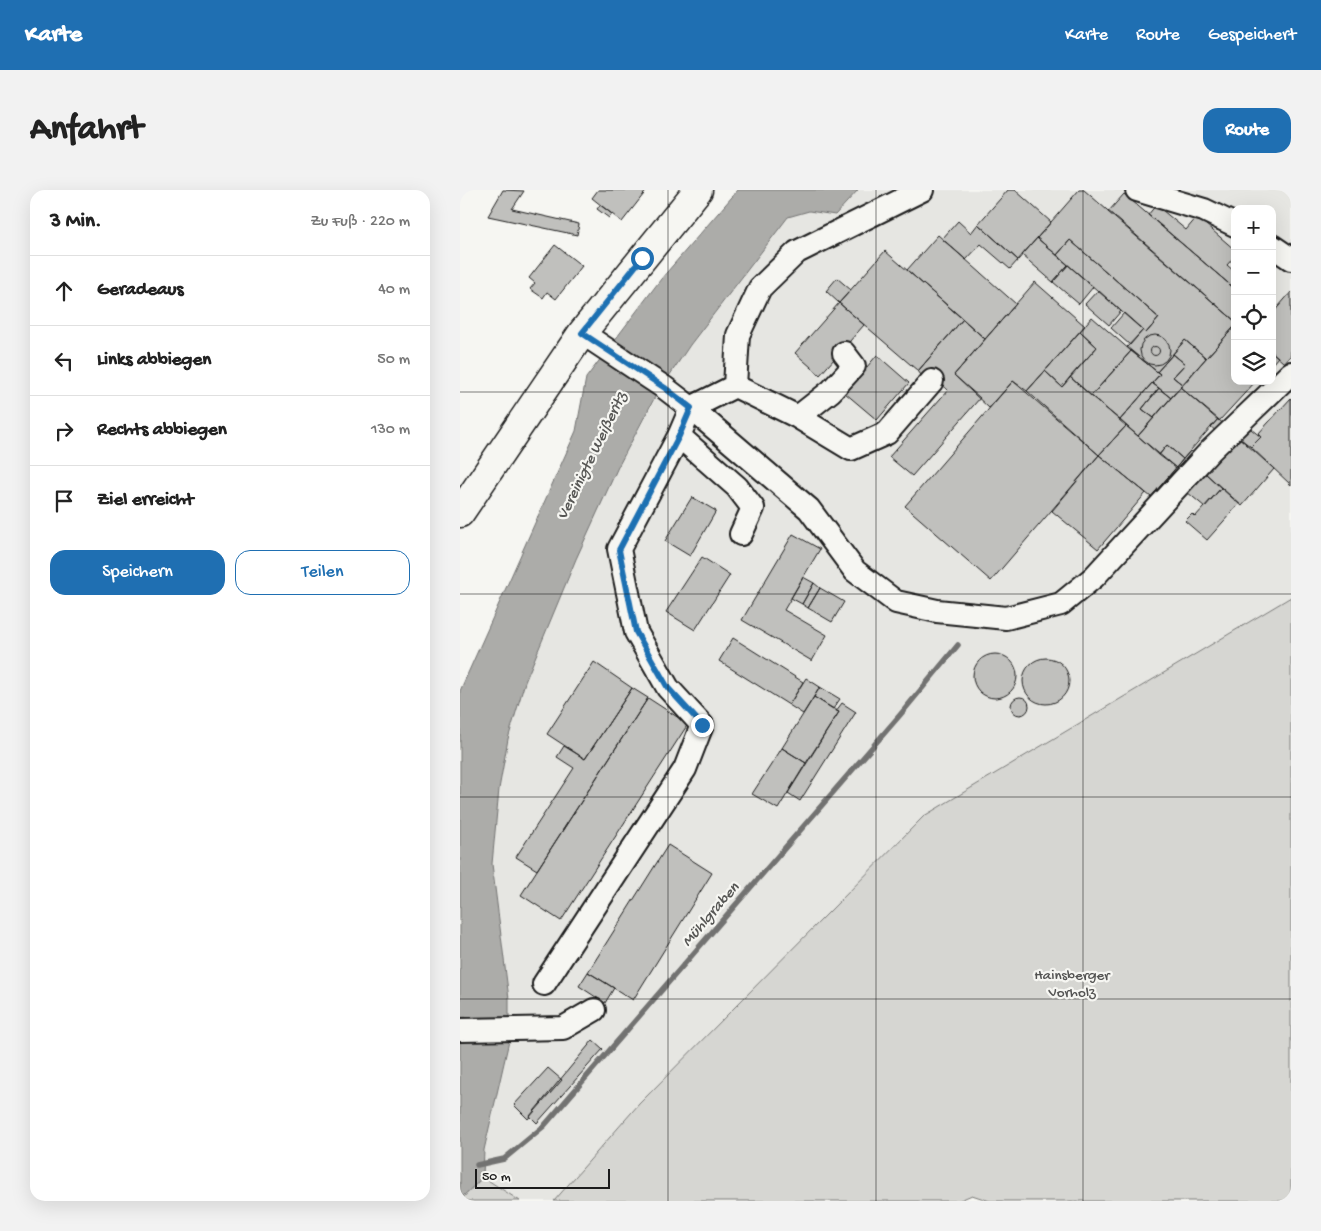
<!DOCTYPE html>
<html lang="de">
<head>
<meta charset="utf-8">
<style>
	:root { --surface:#fff; --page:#f2f2f2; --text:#222; --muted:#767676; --line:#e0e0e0; --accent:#1f6fb2 }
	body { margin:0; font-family:"Gochi Hand",sans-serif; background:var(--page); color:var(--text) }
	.controls { position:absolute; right:15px; top:15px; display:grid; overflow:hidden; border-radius:10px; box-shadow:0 5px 20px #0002 }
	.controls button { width:45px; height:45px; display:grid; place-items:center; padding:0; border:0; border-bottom:1px solid var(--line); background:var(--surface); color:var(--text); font:25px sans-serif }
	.scale { position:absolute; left:15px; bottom:12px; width:135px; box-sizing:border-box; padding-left:5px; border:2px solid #1c1c1c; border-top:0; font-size:14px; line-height:18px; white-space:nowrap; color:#1c1c1c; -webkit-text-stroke:4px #f6f6f2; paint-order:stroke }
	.stop { position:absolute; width:15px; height:15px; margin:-11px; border:4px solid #1f6fb2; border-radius:50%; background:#fff }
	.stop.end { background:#1f6fb2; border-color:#fff; box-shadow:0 1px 5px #0008 }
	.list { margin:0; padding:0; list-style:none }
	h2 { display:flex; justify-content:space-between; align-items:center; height:65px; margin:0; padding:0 20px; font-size:21px }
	h2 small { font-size:16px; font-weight:400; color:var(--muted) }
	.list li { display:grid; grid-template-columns:32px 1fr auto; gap:15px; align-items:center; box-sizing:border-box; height:70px; padding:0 20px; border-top:1px solid var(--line) }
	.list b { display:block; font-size:19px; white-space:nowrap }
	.list em { font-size:16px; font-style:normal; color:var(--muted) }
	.actions { display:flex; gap:10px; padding:15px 20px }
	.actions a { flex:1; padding:11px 0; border:1px solid var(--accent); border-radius:15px; text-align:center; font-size:18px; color:var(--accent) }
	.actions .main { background:var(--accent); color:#fff }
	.icon { flex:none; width:28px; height:28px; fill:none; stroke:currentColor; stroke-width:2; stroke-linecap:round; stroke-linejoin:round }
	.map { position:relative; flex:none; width:831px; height:1011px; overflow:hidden; border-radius:15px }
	header { display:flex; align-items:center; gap:30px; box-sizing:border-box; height:70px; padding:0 25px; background:var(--accent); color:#fff }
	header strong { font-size:24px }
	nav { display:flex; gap:28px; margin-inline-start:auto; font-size:18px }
	.intro { display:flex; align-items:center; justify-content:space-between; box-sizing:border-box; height:120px; padding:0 30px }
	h1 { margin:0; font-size:35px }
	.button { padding:12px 22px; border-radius:15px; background:var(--accent); color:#fff; font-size:18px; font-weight:700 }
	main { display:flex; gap:30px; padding:0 30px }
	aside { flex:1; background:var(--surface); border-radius:15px; box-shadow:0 5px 20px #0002 }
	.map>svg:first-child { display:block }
</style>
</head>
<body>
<header>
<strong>Karte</strong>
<nav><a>Karte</a><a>Route</a><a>Gespeichert</a></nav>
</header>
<div class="intro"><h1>Anfahrt</h1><a class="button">Route</a></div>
<main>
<aside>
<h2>3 Min.<small>Zu Fuß · 220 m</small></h2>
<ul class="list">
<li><svg class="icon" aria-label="ahead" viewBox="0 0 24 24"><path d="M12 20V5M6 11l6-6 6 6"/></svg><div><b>Geradeaus</b></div><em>40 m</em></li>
<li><svg class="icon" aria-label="left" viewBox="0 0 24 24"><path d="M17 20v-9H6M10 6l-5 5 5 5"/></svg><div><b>Links abbiegen</b></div><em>50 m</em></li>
<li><svg class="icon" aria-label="right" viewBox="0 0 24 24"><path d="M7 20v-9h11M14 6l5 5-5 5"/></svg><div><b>Rechts abbiegen</b></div><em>130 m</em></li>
<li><svg class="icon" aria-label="arrive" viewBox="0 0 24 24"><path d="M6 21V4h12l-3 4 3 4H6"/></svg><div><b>Ziel erreicht</b></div></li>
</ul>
<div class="actions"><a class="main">Speichern</a><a>Teilen</a></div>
</aside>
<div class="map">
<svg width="831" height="1011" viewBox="0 0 831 1011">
	<rect width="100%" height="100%" fill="#f6f6f2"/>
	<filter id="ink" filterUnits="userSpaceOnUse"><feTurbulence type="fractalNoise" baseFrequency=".02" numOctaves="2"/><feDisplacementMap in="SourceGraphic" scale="10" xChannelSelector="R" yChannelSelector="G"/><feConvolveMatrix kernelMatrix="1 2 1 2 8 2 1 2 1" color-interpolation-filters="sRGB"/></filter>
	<g filter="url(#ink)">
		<!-- built -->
		<path fill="#e6e6e2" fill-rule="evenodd" d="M398,0H831V407L464,626L179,914L94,1011H60L23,987L24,960L49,851V809L32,674L39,599L48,549L65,492L116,369L158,277L210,182L328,27L349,21L375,25ZM775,19H812V191H775Z"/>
		<!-- green -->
		<path fill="#d6d6d2" stroke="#797977" d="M831,407V1011H530L512,1005L498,1011H94L179,914L464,626Z
			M23,987L60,1011H0Z"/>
		<!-- water -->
		<path fill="#acaca9" stroke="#727271" d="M278,0H398L375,25L349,21L328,27L230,155L195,207L158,277L116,369L65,492L48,549L39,599L32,674L49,809V851L24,960L23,987L0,1009V501L116,241L126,188L201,89Z"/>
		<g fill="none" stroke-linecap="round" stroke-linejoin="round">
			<!-- stream -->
			<path stroke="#727271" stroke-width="5.5" d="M17,975L44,969L84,936L440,525L498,455"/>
		</g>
		<!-- building -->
		<path fill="#c0c0bd" stroke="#1c1c1c" d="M43,0L64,1L52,19L119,34L117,45L28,26Z
			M138,0H187L162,32L132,8Z
			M548,0H555L591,32L558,70L518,34Z
			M619,0H624L775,131V136L746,168L725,150L697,182L667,157L683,140L686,143L699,128L610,50L597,65L577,48Z
			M664,4L775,99V131L648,22Z
			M140,15L152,24L149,28L137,19Z
			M696,15L726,40L737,27L775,60V66L767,75L775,82V99L688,25Z
			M498,31L511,43L518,34L558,70L550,79L521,54L506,70L482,49Z
			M478,45L556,114L525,149L447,80Z
			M577,48L608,75L593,92L562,65Z
			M610,50L699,128L686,143L597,65Z
			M95,55L122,76L96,109L87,102L83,108L70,99L75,93L69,88Z
			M425,61L503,129L458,181L379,113Z
			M608,75L633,97L619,114L593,92Z
			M377,88L391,100L379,113L366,101Z
			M575,92L625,136L567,201L553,191L529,218L494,185Z
			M638,100L661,121L649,135L625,114Z
			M831,102V165L824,173L812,162V124Z
			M379,113L404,135L360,185L335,163Z
			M664,123L683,140L670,155L651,138Z
			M632,127L671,161L631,206L610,187L637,157L620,141Z
			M503,129L525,149L494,185L520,208L452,286L429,267L488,200L466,180L461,185L458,181Z
			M775,136V191H796L759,231L720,197Z
			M620,141L637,157L602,197L585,181Z
			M680 160a15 15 0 1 1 30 0a15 15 0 1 1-30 0Z
			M725,150L746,168L723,195L713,187L725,174L713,164Z
			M690.5 161a4.5 4.5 0 1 1 9 0a4.5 4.5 0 1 1-9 0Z
			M671,161L700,184L660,230L631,206Z
			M812,162L818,167L812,174Z
			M713,164L725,174L713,187L723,195L711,208L692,193L700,184L697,182Z
			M417,165L449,193L417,230L385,203Z
			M585,181L602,197L610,187L666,236L639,265L567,201Z
			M553,191L639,265L531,391L445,316Z
			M692,193L699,198L682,219L694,228L678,246L660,230Z
			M720,197L758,229L723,269L707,255L699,265L678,246Z
			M699,198L711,208L694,228L682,219Z
			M831,208V295L791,257L801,247L798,244Z
			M758,229L776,245L770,253L751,237Z
			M786,235L801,247L791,257L776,245Z
			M666,236L716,278L691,307L639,265Z
			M776,245L814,279L782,316L744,282Z
			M707,255L723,269L716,278L699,265Z
			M730,261L739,269L700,314L691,307Z
			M639,265L686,303L638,359L592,321Z
			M744,282L761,298L745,317L727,302Z
			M761,298L779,314L747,350L725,331L732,324L735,327Z
			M232,307L256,321L230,366L205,351Z
			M333,344L360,359L324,420L367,445L352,471L282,430Z
			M242,367L270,385L235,440L206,422Z
			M343,387L354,393L342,414L331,408Z
			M354,393L360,398L348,418L342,414Z
			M360,398L384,412L372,432L348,418Z
			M273,448L343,492L329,515L259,471Z
			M513 486a22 22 0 1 1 44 0a22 22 0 1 1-44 0Z
			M563 491a23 23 0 1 1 46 0a23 23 0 1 1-46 0Z
			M134,472L172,498L125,569L87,544Z
			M346,488L360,497L343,524L329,515Z
			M360,497L380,509L373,519L354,507Z
			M172,498L188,508L77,680L56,667L114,578L97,567L104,556L125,569Z
			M354,507L379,522L346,573L322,558Z
			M551 516a9 9 0 1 1 18 0a9 9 0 1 1-18 0Z
			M188,508L228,534L101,731L61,705Z
			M382,513L396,522L340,611L328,603L379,522L376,521Z
			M322,558L346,573L318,619L292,604Z
			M208,655L252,683L173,810L128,782Z
			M128,782L154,798L145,813L119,796Z
			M133,850L143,859L77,933L70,926Z
			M88,878L102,890L68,929L54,915Z"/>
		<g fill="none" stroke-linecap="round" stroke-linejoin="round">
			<defs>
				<path id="minor" d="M677,0L744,20L775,35
					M812,56L831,69
					M122,143L205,198L231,218L349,319L395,381L436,412L477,421L546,428L601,414L634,387L751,260L831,183
					M275,196L338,227L391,259L427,243L472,191
					M338,227L371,201L394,176L384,163
					M219,246L277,297L293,318L281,344
					M84,794L225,579L242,535L208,498L176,442L159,359L219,246L231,218L275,196L278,145L300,98L337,62L462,0
					M0,840L103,838L134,820"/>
				<path id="major" d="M0,323L122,143L238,0"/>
			</defs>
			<!-- minor casing -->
			<use href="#minor" stroke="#1c1c1c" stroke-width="26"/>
			<!-- major casing -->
			<use href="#major" stroke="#1c1c1c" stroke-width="31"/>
			<!-- minor -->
			<use href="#minor" stroke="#f6f6f2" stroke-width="22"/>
			<!-- major -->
			<use href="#major" stroke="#f6f6f2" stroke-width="28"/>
		</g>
	</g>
	<g fill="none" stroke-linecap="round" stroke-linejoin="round" filter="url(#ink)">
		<!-- route -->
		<path stroke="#1f6fb2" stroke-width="6" d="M182,68L122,143L205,198L231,218L219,246L159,360L176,442L208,498L242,535"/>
	</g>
	<!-- grid -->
	<path fill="none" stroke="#1c1c1c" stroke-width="1" stroke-opacity="0.55" d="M208,0V1011M416,0V1011M623,0V1011M0,202H831M0,404H831M0,607H831M0,809H831"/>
	<g text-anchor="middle" stroke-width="4.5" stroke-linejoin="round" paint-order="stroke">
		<!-- park labels -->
		<g font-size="15" fill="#545453" stroke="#f6f6f2">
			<text x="612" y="789">Hainsberger<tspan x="612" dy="17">Vorholz</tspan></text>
		</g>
		<!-- water labels -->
		<g font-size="16" font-style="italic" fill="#565654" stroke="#f6f6f2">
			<text transform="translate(130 265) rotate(-64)" y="6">Vereinigte Weißeritz</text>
			<text transform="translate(249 723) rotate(-49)" y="6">Mühlgraben</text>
		</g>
	</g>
</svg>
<div class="controls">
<button>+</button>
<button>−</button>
<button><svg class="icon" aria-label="locate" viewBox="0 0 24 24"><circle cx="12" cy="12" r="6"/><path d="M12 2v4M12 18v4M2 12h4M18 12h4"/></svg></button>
<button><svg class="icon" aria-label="layers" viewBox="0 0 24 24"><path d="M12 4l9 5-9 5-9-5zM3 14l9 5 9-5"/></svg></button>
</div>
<div class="scale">50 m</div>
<div class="stop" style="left:182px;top:68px"></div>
<div class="stop end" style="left:242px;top:535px"></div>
</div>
</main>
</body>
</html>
